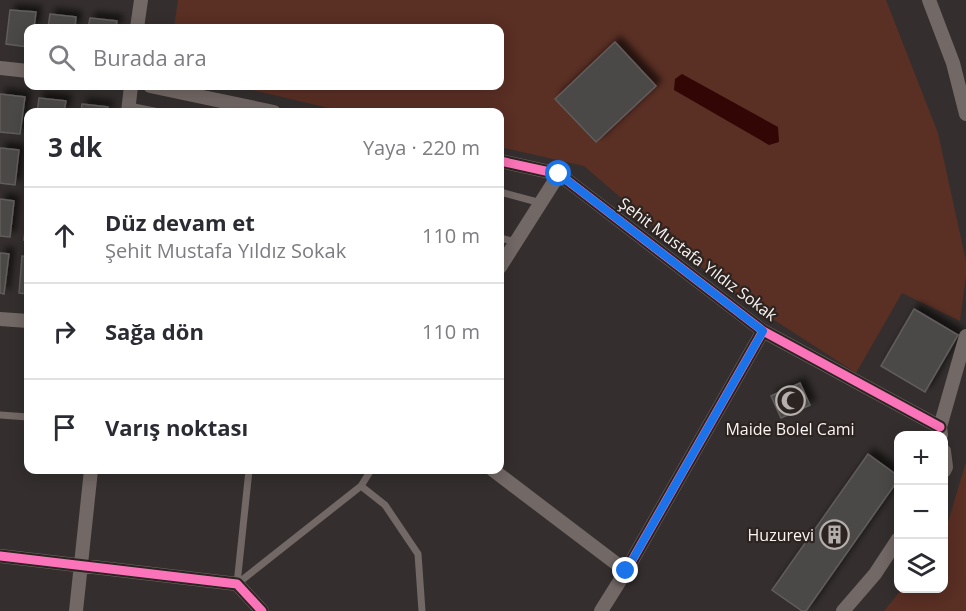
<!DOCTYPE html>
<html lang="tr">
<head>
<meta charset="utf-8">
<style>
	:root { --surface:#fff; --page:#f7f7f7; --text:#2b2b33; --muted:#7c7c81; --line:#e1e1e2 }
	body { margin:0; font-family:"Open Sans",sans-serif; background:var(--page); color:var(--text) }
	.controls { position:absolute; right:18px; bottom:18px; display:grid; overflow:hidden; border-radius:12px; box-shadow:0 3px 15px #0003 }
	.controls button { width:54px; height:54px; display:grid; place-items:center; padding:0; border:0; border-bottom:2px solid var(--line); background:var(--surface); color:var(--text); font:30px sans-serif }
	.stop { position:absolute; width:18px; height:18px; margin:-14px; border:4px solid #1a73e8; border-radius:50%; background:#fff }
	.stop.end { background:#1a73e8; border-color:#fff; box-shadow:0 2px 6px #0008 }
	.list { margin:0; padding:0; list-style:none }
	h2 { display:flex; justify-content:space-between; align-items:center; height:78px; margin:0; padding:0 24px; font-size:26px }
	h2 small { font-size:20px; font-weight:400; color:var(--muted) }
	.list li { display:grid; grid-template-columns:39px 1fr auto; gap:18px; align-items:center; box-sizing:border-box; height:96px; padding:0 24px; border-top:2px solid var(--line) }
	.list b { display:block; font-size:22px; white-space:nowrap }
	.list p { margin:0; font-size:20px; white-space:nowrap; color:var(--muted) }
	.list em { font-size:20px; font-style:normal; color:var(--muted) }
	.icon { flex:none; width:33px; height:33px; fill:none; stroke:currentColor; stroke-width:2; stroke-linecap:round; stroke-linejoin:round }
	.map { position:relative; flex:none; width:966px; height:611px; overflow:hidden }
	.search { position:absolute; background:var(--surface); box-shadow:0 3px 15px #0003; left:24px; top:24px; width:480px; height:66px; display:flex; align-items:center; gap:15px; box-sizing:border-box; padding:0 21px; border-radius:12px; color:var(--muted); font-size:22px }
	.panel { position:absolute; background:var(--surface); box-shadow:0 3px 15px #0003; left:24px; top:108px; width:480px; height:366px; border-radius:12px }
	.map>svg:first-child { display:block }
</style>
</head>
<body>
<div class="map">
<svg width="966" height="611" viewBox="0 0 966 611">
	<defs>
		<filter id="shadow"><feDropShadow dx="5.5" dy="-5.5" stdDeviation="3" flood-color="#0009"/></filter>
	</defs>
	<rect width="100%" height="100%" fill="#342f2e"/>
	<!-- green -->
	<path fill="#5a2f24" d="M178,0H886L938,133L966,261V276L960,321L902,293L856,373L728,290L584,166L500,147V112H346L235,86H500V28H174Z
		M966,462V611H884L902,589L944,588V535Z"/>
	<!-- water -->
	<path fill="#310604" d="M682,74L778,127L779,142L769,145L674,90L675,79Z"/>
	<!-- building -->
	<path fill="#4c4847" stroke="#615d5c" stroke-width="1.5" filter="url(#shadow)" d="M10,10L36,12L34,28H28V47L6,44Z
		M50,14L76,17L75,28H48Z
		M90,18L117,21L116,28H88Z
		M615,42L656,86L596,142L555,99Z
		M0,94L25,97L20,134L0,132Z
		M39,98L66,101L64,112H37Z
		M82,104L108,107L107,112H81Z
		M0,148L19,150L15,185L0,183Z
		M0,199L14,201L10,237L0,236Z
		M28,202V240H24Z
		M0,253L9,254L4,294L0,293Z
		M22,256L28,257V294L19,293Z
		M914,309L958,335L925,392L881,366Z
		M800,383L810,405L781,418L771,396Z
		M868,454L898,476V480L806,611H802L772,590Z"/>
	<g fill="none" stroke-linecap="round" stroke-linejoin="round">
		<!-- service -->
		<path stroke="#726865" stroke-width="7" d="M129,106L159,112
			M500,192L541,203
			M500,238L516,242
			M0,415L28,417
			M361,486L385,505L418,554L422,611
			M237,584L361,486L371,470
			M237,584L249,470"/>
		<!-- minor -->
		<path stroke="#726865" stroke-width="14" d="M929,0L953,63L966,114
			M137,28L141,0
			M0,68L28,71
			M150,86L274,112
			M128,112L131,86
			M500,161L559,174L763,331L940,427
			M500,267L559,174
			M0,319L28,321
			M941,435L940,427L966,336
			M944,451L946,467L944,471
			M493,470L626,571L601,611
			M0,556L237,584L262,611
			M626,571L763,331
			M76,611L91,470
			M843,611L875,574L898,539"/>
		<defs>
			<path id="cycleway" d="M500,161L559,174L763,331L940,427
				M0,556L237,584L262,611
				M626,571L763,331"/>
		</defs>
		<!-- cycleway casing -->
		<use href="#cycleway" stroke="#2c2421" stroke-width="13"/>
		<!-- cycleway -->
		<use href="#cycleway" stroke="#fb73b8" stroke-width="9"/>
	</g>
	<g fill="none" stroke-linecap="round" stroke-linejoin="round">
		<!-- route -->
		<path stroke="#1a73e8" stroke-width="8" d="M559,174L763,331L626,571"/>
	</g>
	<!-- icons -->
	<defs>
		<symbol id="mosque-ring" viewBox="-11 -11 22 22"><circle r="9.5" fill="#2c2421" stroke="#b4aead" stroke-width="1.5"/><path d="M3.5-4.9A6 6 0 1 0 3.5 4.9A5 5 0 1 1 3.5-4.9Z" fill="#b4aead"/></symbol>
		<symbol id="building-ring" viewBox="-11 -11 22 22"><circle r="9.5" fill="#2c2421" stroke="#b4aead" stroke-width="1.5"/><path d="M-4-6H4V6H1V3H-1V6H-4ZM-2.5-4.3h1.7v1.8h-1.7ZM.8-4.3h1.7v1.8H.8ZM-2.5-1h1.7V.8h-1.7ZM.8-1h1.7V.8H.8Z" fill="#b4aead"/></symbol>
	</defs>
	<g fill-rule="evenodd">
		<use href="#mosque-ring" x="774" y="384" width="33" height="33"/>
		<use href="#building-ring" x="818" y="518" width="33" height="33"/>
	</g>
	<g text-anchor="middle" stroke-width="4.5" stroke-linejoin="round" paint-order="stroke">
		<!-- street labels -->
		<g font-size="16" fill="#f9f3f1" stroke="#2c2421">
			<text transform="translate(698 259) rotate(37)" y="6">Şehit Mustafa Yıldız Sokak</text>
		</g>
		<!-- poi labels -->
		<g font-size="16" fill="#f9f3f1" stroke="#2c2421">
			<text x="790" y="435">Maide Bolel Cami</text>
			<text x="814" y="541" text-anchor="end">Huzurevi</text>
		</g>
	</g>
</svg>
<div class="controls">
<button>+</button>
<button>−</button>
<button><svg class="icon" aria-label="layers" viewBox="0 0 24 24"><path d="M12 4l9 5-9 5-9-5zM3 14l9 5 9-5"/></svg></button>
</div>
<div class="stop" style="left:559px;top:174px"></div>
<div class="stop end" style="left:626px;top:571px"></div>
<div class="search"><svg class="icon" aria-label="search" viewBox="0 0 24 24"><circle cx="10" cy="10" r="6"/><path d="M15 15l6 6"/></svg>Burada ara</div>
<section class="panel">
<h2>3 dk<small>Yaya · 220 m</small></h2>
<ul class="list">
<li><svg class="icon" aria-label="ahead" viewBox="0 0 24 24"><path d="M12 20V5M6 11l6-6 6 6"/></svg><div><b>Düz devam et</b><p>Şehit Mustafa Yıldız Sokak</p></div><em>110 m</em></li>
<li><svg class="icon" aria-label="right" viewBox="0 0 24 24"><path d="M7 20v-9h11M14 6l5 5-5 5"/></svg><div><b>Sağa dön</b></div><em>110 m</em></li>
<li><svg class="icon" aria-label="arrive" viewBox="0 0 24 24"><path d="M6 21V4h12l-3 4 3 4H6"/></svg><div><b>Varış noktası</b></div></li>
</ul>
</section>
</div>
</body>
</html>
